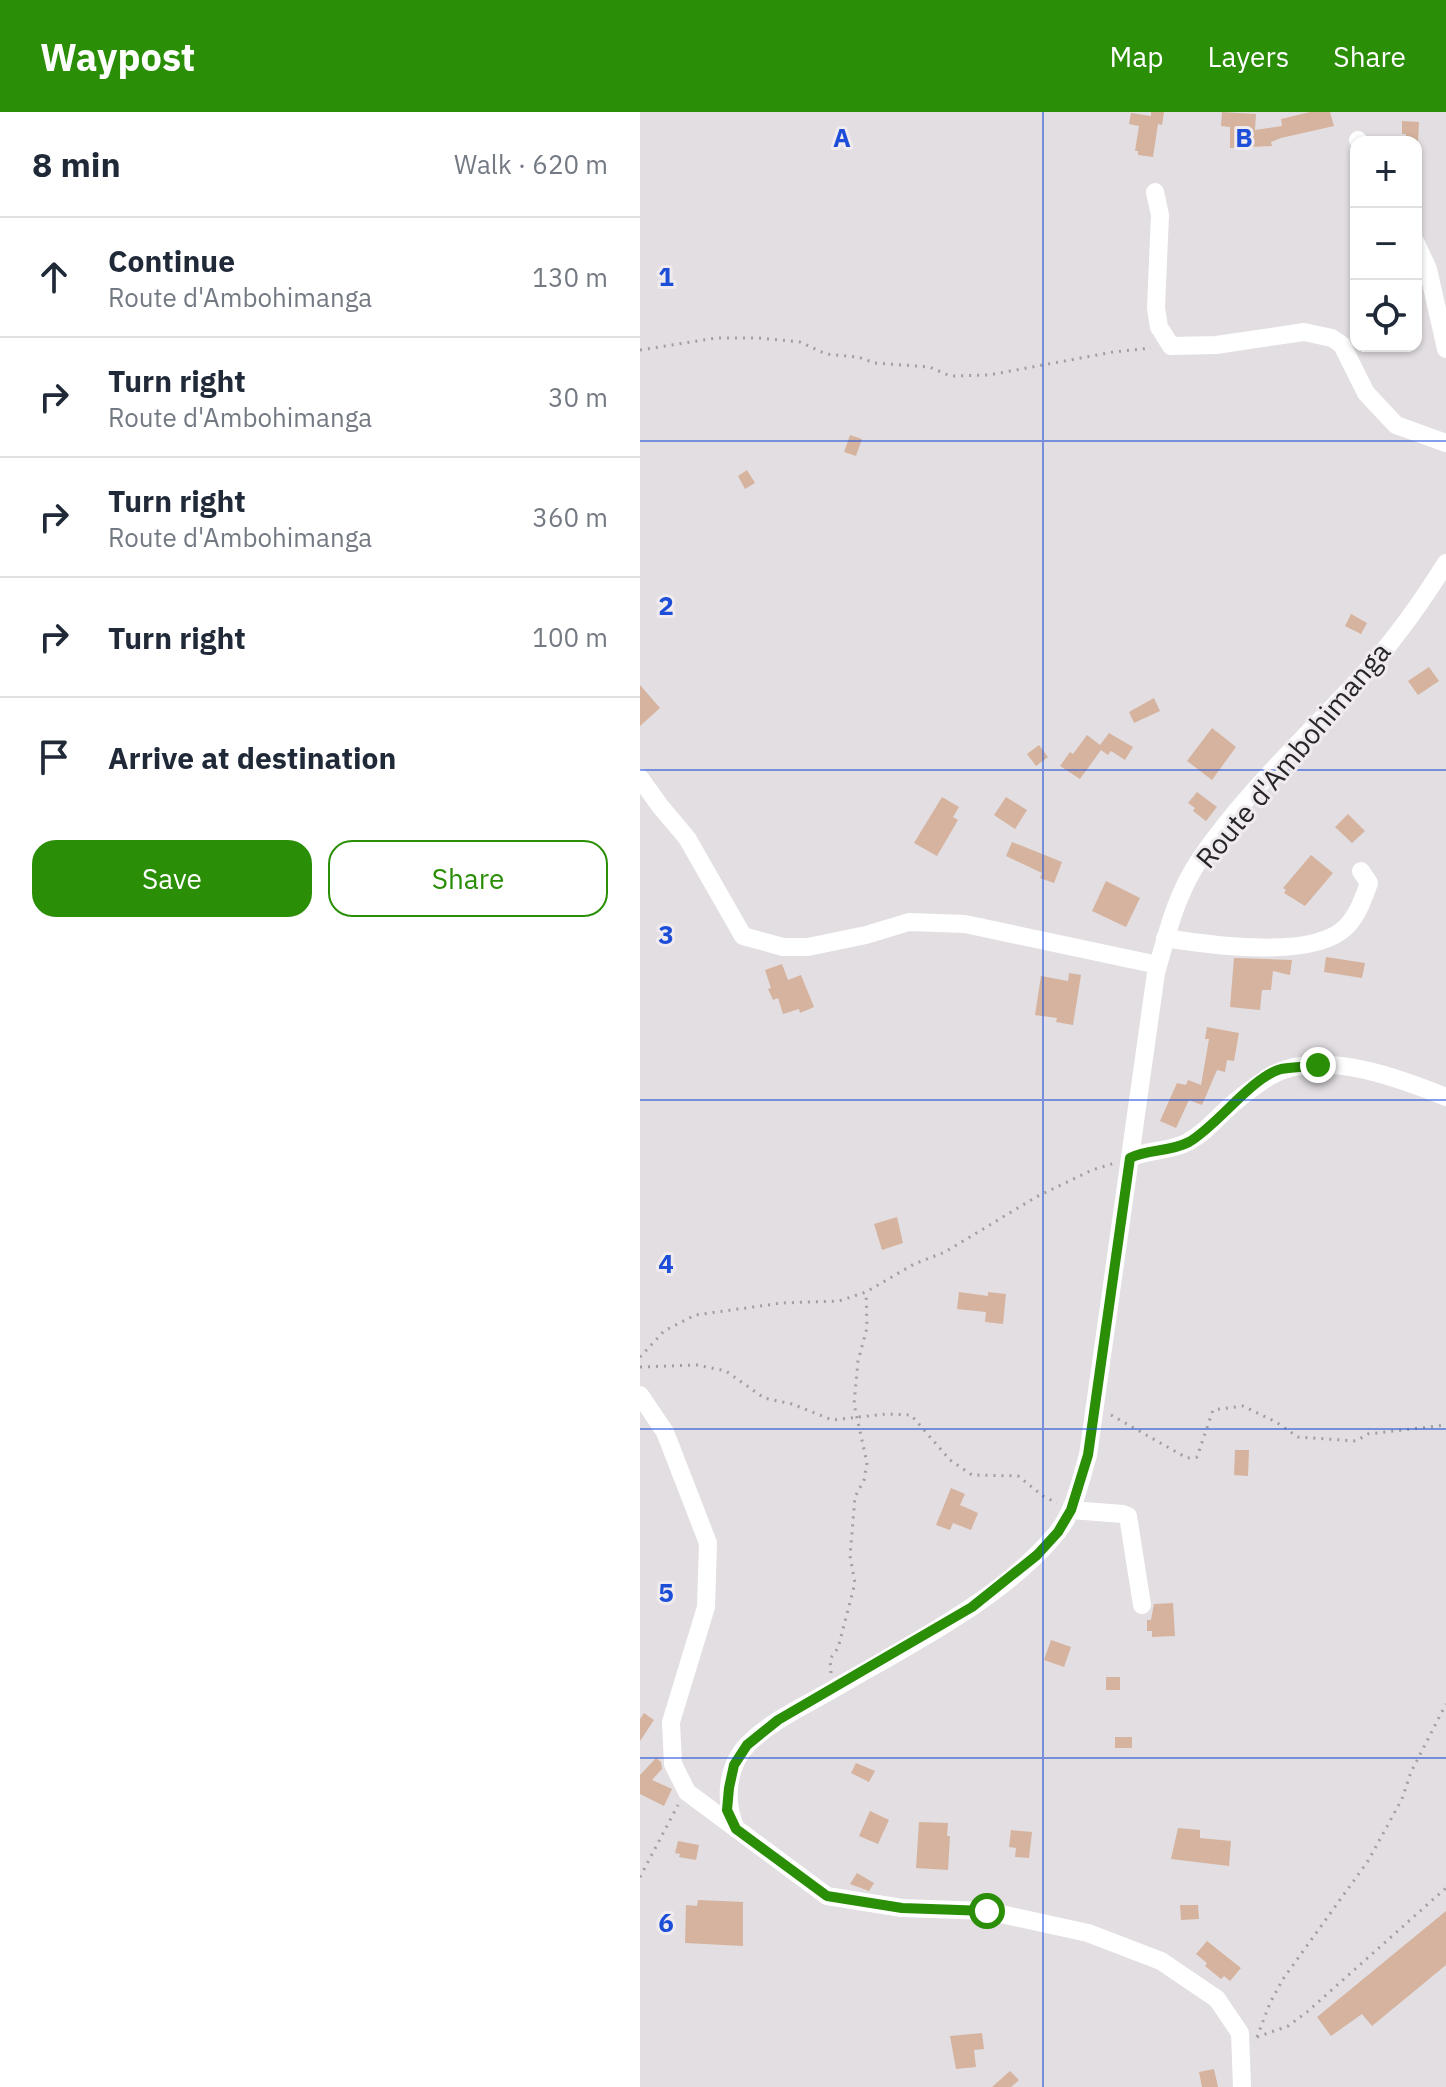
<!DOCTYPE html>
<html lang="en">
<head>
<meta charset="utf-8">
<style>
	:root { --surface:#fff; --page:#f6f6f7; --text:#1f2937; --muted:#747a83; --line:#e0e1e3; --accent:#2a8e07 }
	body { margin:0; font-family:"IBM Plex Sans",sans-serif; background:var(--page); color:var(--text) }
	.controls { position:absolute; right:24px; top:24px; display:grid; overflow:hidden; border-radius:16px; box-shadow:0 2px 6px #0004 }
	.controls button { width:72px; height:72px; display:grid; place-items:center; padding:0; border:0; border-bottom:2px solid var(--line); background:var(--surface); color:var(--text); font:40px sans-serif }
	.stop { position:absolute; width:24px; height:24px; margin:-18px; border:6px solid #2a8e07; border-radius:50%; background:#fff }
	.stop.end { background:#2a8e07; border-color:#fff; box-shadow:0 2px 8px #0008 }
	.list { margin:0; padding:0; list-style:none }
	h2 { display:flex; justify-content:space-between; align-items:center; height:104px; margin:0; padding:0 32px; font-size:34px }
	h2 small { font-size:26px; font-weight:400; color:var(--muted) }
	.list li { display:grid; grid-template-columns:52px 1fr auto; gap:24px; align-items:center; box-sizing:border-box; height:120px; padding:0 32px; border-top:2px solid var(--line) }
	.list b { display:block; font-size:30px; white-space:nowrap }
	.list p { margin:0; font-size:26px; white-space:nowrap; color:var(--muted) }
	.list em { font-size:26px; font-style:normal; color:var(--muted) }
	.actions { display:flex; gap:16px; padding:24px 32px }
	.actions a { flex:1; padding:18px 0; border:2px solid var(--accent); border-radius:24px; text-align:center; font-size:28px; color:var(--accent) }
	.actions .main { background:var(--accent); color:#fff }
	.icon { flex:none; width:44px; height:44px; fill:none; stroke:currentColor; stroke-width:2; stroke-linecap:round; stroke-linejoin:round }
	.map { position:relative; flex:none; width:806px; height:1975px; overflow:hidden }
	header { display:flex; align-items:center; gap:48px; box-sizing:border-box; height:112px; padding:0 40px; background:var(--accent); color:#fff }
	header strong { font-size:38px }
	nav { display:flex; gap:44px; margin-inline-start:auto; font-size:28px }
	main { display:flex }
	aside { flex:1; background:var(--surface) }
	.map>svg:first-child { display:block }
</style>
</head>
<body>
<header>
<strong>Waypost</strong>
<nav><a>Map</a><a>Layers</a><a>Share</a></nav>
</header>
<main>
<aside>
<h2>8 min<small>Walk · 620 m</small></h2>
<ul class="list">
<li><svg class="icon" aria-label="ahead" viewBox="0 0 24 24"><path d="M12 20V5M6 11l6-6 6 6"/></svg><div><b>Continue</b><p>Route d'Ambohimanga</p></div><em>130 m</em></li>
<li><svg class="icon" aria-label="right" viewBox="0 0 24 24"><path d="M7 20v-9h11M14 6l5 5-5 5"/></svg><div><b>Turn right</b><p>Route d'Ambohimanga</p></div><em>30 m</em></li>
<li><svg class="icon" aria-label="right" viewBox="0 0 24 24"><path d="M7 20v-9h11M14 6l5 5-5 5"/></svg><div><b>Turn right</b><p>Route d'Ambohimanga</p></div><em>360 m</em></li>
<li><svg class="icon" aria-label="right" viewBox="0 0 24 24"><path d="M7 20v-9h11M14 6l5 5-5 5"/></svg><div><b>Turn right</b></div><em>100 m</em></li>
<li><svg class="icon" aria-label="arrive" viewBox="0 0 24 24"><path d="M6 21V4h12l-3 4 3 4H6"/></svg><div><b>Arrive at destination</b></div></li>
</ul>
<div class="actions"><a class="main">Save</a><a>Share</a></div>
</aside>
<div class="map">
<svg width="806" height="1975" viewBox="0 0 806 1975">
	<rect width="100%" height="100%" fill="#e2dee2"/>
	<!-- building -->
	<path fill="#d5b39e" d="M511,0H524L522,13L518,12L513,45L498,43V39H495L499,14L489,12L491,1L511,4Z
		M582,0L616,2L615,18L642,14L641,7L670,0H690L694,14L641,26L631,30L632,34L590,36V15L581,14Z
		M762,9L779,10L778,30H765L766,22H762Z
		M210,323L222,327L216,344L204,340Z
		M107,358L115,371L105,377L98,364Z
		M711,502L727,511L721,522L705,514Z
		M789,555L799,569L778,583L768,569Z
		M0,573L20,596L0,614Z
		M514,586L520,599L494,611L489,600Z
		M572,616L596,635L572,668L547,649Z
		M469,621L493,635L485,648L471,639L468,643L461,638L440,667L420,654L430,640L433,642L447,623L460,633Z
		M399,633L408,645L396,654L387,642Z
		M557,680L577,695L566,709L553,699L555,696L548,691Z
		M302,685L319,695L313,705L318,708L297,744L274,731Z
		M366,685L387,698L375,717L354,703Z
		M708,702L725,719L712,731L695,715Z
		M372,730L422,750L414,771L400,766L402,761L366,744Z
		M671,743L693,761L665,794L644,781L646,778L643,776Z
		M466,769L500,786L486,815L452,799Z
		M686,845L725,851L722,866L684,860Z
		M594,846L652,848L650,863L633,859L631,878H622L620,898L590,895Z
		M142,852L148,868L161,863L174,895L160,901L159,897L143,902L138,886L133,888L128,877L131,876L125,858Z
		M429,861L441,863L433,913L416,910L417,906L395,903L401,864L428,869Z
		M567,915L599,921L594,949L587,948L585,960L577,958L562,993L549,988L536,1016L520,1009L537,971L546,973L548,968L561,973L569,927H565Z
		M257,1105L263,1131L242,1138L234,1112Z
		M319,1180L348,1184V1180L366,1182L363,1212L345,1210L346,1200L317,1197Z
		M595,1338H609L608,1364L594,1363Z
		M311,1376L325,1382L320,1393L338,1401L331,1418L313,1411L310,1418L296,1413Z
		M533,1491L535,1524L512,1525V1519H507V1508H511L514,1492Z
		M411,1528L431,1535L424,1555L404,1548Z
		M466,1565H480V1578H466Z
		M4,1601L14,1608L0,1629V1607Z
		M475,1625H492V1636H475Z
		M16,1646L21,1650L22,1657L12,1668L32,1677L24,1694L0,1682V1663Z
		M216,1651L235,1659L229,1670L211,1661Z
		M230,1699L249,1708L238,1732L219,1724Z
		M279,1710L308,1711L307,1724H310L308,1758L276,1756Z
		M538,1716L560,1718V1726L591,1729L589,1754L531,1747Z
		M371,1718L392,1720L389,1746L375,1745L376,1736L369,1735Z
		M38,1729L59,1733L56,1748L39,1745L40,1742L35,1741Z
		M217,1761L234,1771L229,1779L210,1772Z
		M58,1788L103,1790V1834L45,1831L46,1793L57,1794Z
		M540,1793H558L559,1807L541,1808Z
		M806,1799V1853L732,1914L722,1902L691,1924L677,1905Z
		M567,1829L601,1856L590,1869L584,1864L581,1867L565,1854L567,1851L556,1842Z
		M342,1921L344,1937L334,1938L336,1955L316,1957L310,1924Z
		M574,1957L578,1975H562L559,1960Z
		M370,1959L379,1968L371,1975H352Z"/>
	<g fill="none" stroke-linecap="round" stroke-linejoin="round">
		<!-- path -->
		<path stroke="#a19ea1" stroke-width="3" stroke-dasharray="2 6" stroke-linecap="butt" d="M0,238L76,226H119L160,230L186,242L218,245L235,251L289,255L311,264L349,263L473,240L511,236
			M0,1245L24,1219L55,1203L142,1191L199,1189L226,1180L274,1152L305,1140L396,1085L452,1058L475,1051
			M0,1255L57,1253L86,1259L124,1286L152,1292L192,1308L246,1302L271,1303L310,1348L332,1363L378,1364L403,1384L417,1391
			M471,1303L547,1346L557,1345L573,1298L603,1294L636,1310L658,1325L716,1329L728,1322L806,1313
			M191,1561L190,1547L198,1536L215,1471L210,1444L215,1385L224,1368L227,1351L214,1292L218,1249L227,1216L226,1180
			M0,1765L38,1693
			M617,1925L630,1891L643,1867L728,1749L762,1687L771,1660L806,1592
			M617,1925L648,1914L667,1900L806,1776"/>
		<!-- minor -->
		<path stroke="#fff" stroke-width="18" d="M718,28L719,30
			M515,80L520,103L516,196L519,215L531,234L576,233L664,220L692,226L702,233L726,281L756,313L806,331
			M776,131L788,157L806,237
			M0,666L20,694L47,726L103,824L143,835H168L226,823L269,810L325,812L518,853
			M525,826C569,833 673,848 706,815C718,803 723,787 729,771L721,759
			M490,1046C508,1037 530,1040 548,1030C567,1020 579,1003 595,990C604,982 614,975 624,968C672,933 757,965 806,985
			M0,1283L25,1320L68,1431L66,1495L31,1610L33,1652L47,1680L187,1784L262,1796L347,1799L448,1821L521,1849L577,1887L600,1921L602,1975
			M431,1398L483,1402L488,1404L502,1493
			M96,1717C84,1690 86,1655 108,1632C131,1609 162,1595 190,1579C265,1535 360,1489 416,1422C434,1401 440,1370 448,1343L516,861C527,822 536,782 560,747C606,680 667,624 722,564C754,529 781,491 806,451"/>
	</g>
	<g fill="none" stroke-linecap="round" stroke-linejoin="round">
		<!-- route -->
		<path stroke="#2a8e07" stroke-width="10" d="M347,1799L262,1796L187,1784L96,1717L87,1698L89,1676L94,1653L107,1633L138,1608L332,1495L397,1443L418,1420L431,1398L448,1343L490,1046C508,1037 530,1040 549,1030C577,1014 612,965 641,957C653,955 666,955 678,953"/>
	</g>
	<!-- grid -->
	<path fill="none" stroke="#1d4ed8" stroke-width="2" stroke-opacity="0.55" d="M403,0V1975M0,329H806M0,658H806M0,988H806M0,1317H806M0,1646H806"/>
	<g text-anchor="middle" stroke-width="6" stroke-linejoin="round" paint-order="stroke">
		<!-- street labels -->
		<g font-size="28" fill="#282628" stroke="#f0ebef">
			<text transform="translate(653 643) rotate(-50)" y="10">Route d'Ambohimanga</text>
		</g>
	</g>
	<g font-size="26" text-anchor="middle" font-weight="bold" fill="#1d4ed8" stroke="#f0ebef" stroke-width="6" stroke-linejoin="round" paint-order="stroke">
		<text x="202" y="35">A</text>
		<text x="604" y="35">B</text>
		<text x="26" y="174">1</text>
		<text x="26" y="503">2</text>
		<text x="26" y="832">3</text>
		<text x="26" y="1161">4</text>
		<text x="26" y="1490">5</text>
		<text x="26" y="1820">6</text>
	</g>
</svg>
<div class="controls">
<button>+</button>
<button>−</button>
<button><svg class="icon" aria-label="locate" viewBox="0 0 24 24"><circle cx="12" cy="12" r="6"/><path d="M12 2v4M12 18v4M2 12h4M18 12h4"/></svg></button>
</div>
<div class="stop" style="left:347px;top:1799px"></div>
<div class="stop end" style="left:678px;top:953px"></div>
</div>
</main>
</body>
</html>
